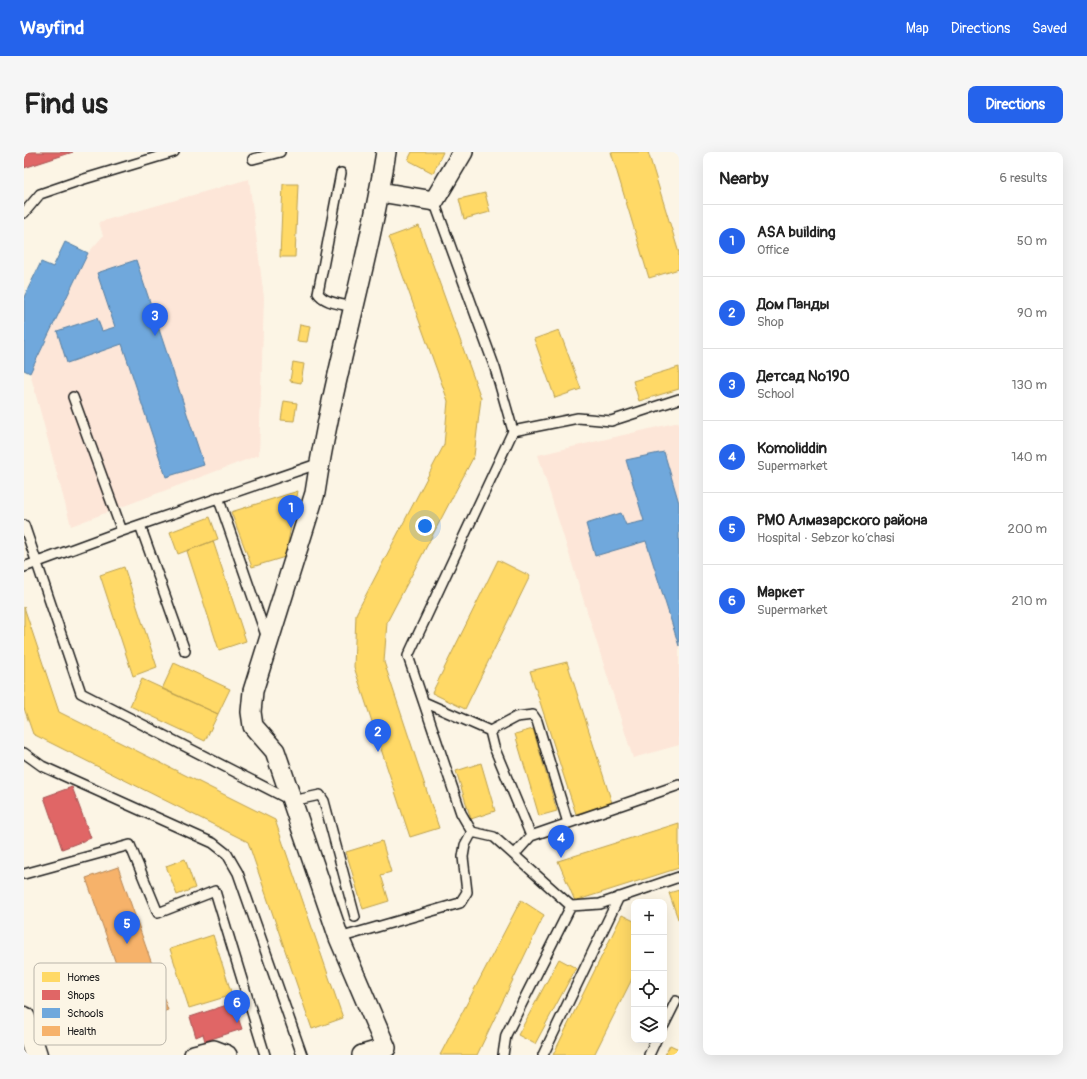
<!DOCTYPE html>
<html lang="en">
<head>
<meta charset="utf-8">
<style>
	:root { --surface:#fff; --page:#f6f6f6; --text:#222; --muted:#767676; --line:#e0e0e0; --accent:#2563eb }
	body { margin:0; font-family:Pangolin,sans-serif; background:var(--page); color:var(--text) }
	.controls { position:absolute; right:12px; bottom:12px; display:grid; overflow:hidden; border-radius:8px; box-shadow:0 4px 16px #0002 }
	.controls button { width:36px; height:36px; display:grid; place-items:center; padding:0; border:0; border-bottom:1px solid var(--line); background:var(--surface); color:var(--text); font:20px sans-serif }
	.you { position:absolute; left:401px; top:374px; width:14px; height:14px; margin:-10px; border:3px solid #fff; border-radius:50%; background:#1a73e8; box-shadow:0 0 0 6px #1a73e833 }
	.badge { display:grid; place-items:center; width:26px; height:26px; border-radius:50%; background:var(--accent); color:#fff; font-size:13px; font-weight:700 }
	.pin { position:absolute; translate:-50% -33px; filter:drop-shadow(0 1px 2px #0008) }
	.pin::after { content:''; position:absolute; top:21px; width:14px; height:12px; background:inherit; clip-path:polygon(0 0,100% 0,50% 100%) }
	.list { margin:0; padding:0; list-style:none }
	h2 { display:flex; justify-content:space-between; align-items:center; height:52px; margin:0; padding:0 16px; font-size:17px }
	h2 small { font-size:13px; font-weight:400; color:var(--muted) }
	.list li { display:grid; grid-template-columns:26px 1fr auto; gap:12px; align-items:center; box-sizing:border-box; height:72px; padding:0 16px; border-top:1px solid var(--line) }
	.list b { display:block; font-size:15px; white-space:nowrap }
	.list p { margin:0; font-size:13px; white-space:nowrap; color:var(--muted) }
	.list em { font-size:13px; font-style:normal; color:var(--muted) }
	.icon { flex:none; width:22px; height:22px; fill:none; stroke:currentColor; stroke-width:2; stroke-linecap:round; stroke-linejoin:round }
	.map { position:relative; flex:none; width:655px; height:903px; overflow:hidden; border-radius:8px }
	header { display:flex; align-items:center; gap:24px; box-sizing:border-box; height:56px; padding:0 20px; background:var(--accent); color:#fff }
	header strong { font-size:19px }
	nav { display:flex; gap:22px; margin-inline-start:auto; font-size:14px }
	.intro { display:flex; align-items:center; justify-content:space-between; box-sizing:border-box; height:96px; padding:0 24px }
	h1 { margin:0; font-size:28px }
	.button { padding:10px 18px; border-radius:8px; background:var(--accent); color:#fff; font-size:14px; font-weight:700 }
	main { display:flex; gap:24px; padding:0 24px }
	aside { flex:1; background:var(--surface); border-radius:8px; box-shadow:0 4px 16px #0002 }
	.map>svg:first-child { display:block }
</style>
</head>
<body>
<header>
<strong>Wayfind</strong>
<nav><a>Map</a><a>Directions</a><a>Saved</a></nav>
</header>
<div class="intro"><h1>Find us</h1><a class="button">Directions</a></div>
<main>
<div class="map">
<svg width="655" height="903" viewBox="0 0 655 903">
	<rect width="100%" height="100%" fill="#fcf5e5"/>
	<filter id="ink" filterUnits="userSpaceOnUse"><feTurbulence type="fractalNoise" baseFrequency=".025" numOctaves="2"/><feDisplacementMap in="SourceGraphic" scale="8" xChannelSelector="R" yChannelSelector="G"/><feConvolveMatrix kernelMatrix="1 2 1 2 8 2 1 2 1" color-interpolation-filters="sRGB"/></filter>
	<g filter="url(#ink)">
		<!-- built -->
		<path fill="#fde6d8" d="M225,27L240,146L235,303L47,374L6,221L64,101L79,84L75,70Z
			M655,270V593L609,606L514,303Z"/>
		<!-- homes -->
		<path fill="#ffd966" stroke="#bba050" d="M388,0H419L409,21L384,8Z
			M587,0H624L655,101V117L625,126Z
			M259,32H274L271,105H256Z
			M461,41L466,60L440,67L435,47Z
			M395,74L457,246L450,304L363,470L360,510L415,676L386,685L330,515L332,462L420,293L424,249L365,85Z
			M276,172L286,174L283,190L273,189Z
			M535,178L557,237L531,246L510,187Z
			M269,210L280,212L277,231L266,229Z
			M655,215V237L615,249L609,229Z
			M260,249L273,251L270,269L257,268Z
			M274,339L261,405L228,415L207,360Z
			M186,365L194,387L154,402L146,380Z
			M189,389L222,489L195,498L163,399Z
			M474,408L506,424L441,557L408,541Z
			M100,415L133,515L109,524L76,423Z
			M0,455L35,560L251,668L319,866L288,877L224,690L9,582L0,556Z
			M543,510L588,651L552,662L506,519Z
			M150,511L206,537L194,562L138,537Z
			M118,527L194,562L181,589L106,554Z
			M509,577L533,659L515,664L491,582Z
			M457,611L471,659L447,667L432,619Z
			M655,671V716L551,749L534,709Z
			M358,689L367,720L357,723L365,749L339,757L322,700Z
			M161,707L171,736L153,743L142,714Z
			M655,738V767H654L645,741Z
			M497,748L520,763L453,903H416Z
			M598,763L610,769V823L570,903H529Z
			M189,783L208,843L165,856L146,797Z
			M535,807L552,816L511,892L494,883Z
			M646,893L655,897V903H641Z"/>
		<!-- shops -->
		<path fill="#e06666" stroke="#a55050" d="M0,0H49L0,16Z
			M48,635L67,686L38,697L20,645Z
			M209,851L218,877L181,889L179,882L172,885L166,865Z"/>
		<!-- schools -->
		<path fill="#6fa8dc" stroke="#567ea2" d="M41,90L64,101L6,221L0,218V145L17,110L29,115Z
			M112,108L180,313L142,325L98,192L43,211L33,179L73,166L78,179L91,175L73,121Z
			M640,300L655,351V494L622,389L571,404L562,372L597,361L602,373L620,369L602,308Z"/>
		<!-- health -->
		<path fill="#f6b26b" stroke="#b58553" d="M94,715L144,858L112,869L62,726Z"/>
		<g fill="none" stroke-linecap="round" stroke-linejoin="round">
			<defs>
				<path id="lane" d="M229,7L256,0
					M317,21L294,141C300,151 318,152 329,155
					M410,49L471,216L489,279L554,266L587,269L655,247
					M0,61L16,42L57,28L150,0
					M49,245L98,379
					M194,345L243,486
					M0,373L57,541L268,649L296,643L300,649L331,765
					M116,373L161,499
					M0,415L98,379L296,311
					M400,550L466,579L470,595L507,684
					M466,579L492,565L509,563L513,569L544,671
					M0,601L18,614L189,691L203,702L214,721L278,903
					M448,680L437,661L384,504L489,279
					M490,703L507,684L655,633
					M0,722L106,693L134,761L191,739L241,903
					M315,786L436,751L443,740L439,705L441,693L448,680L470,685L547,754L576,752L655,725
					M640,873L652,849
					M479,903L482,883L547,754
					M519,903L595,745
					M625,903L632,888"/>
				<path id="street" d="M356,40L410,49L439,0
					M170,903L190,898L203,903
					M338,903L362,896L315,786L251,599L229,574L227,560L229,539L291,341C308,226 344,115 362,0"/>
				<path id="secondary" d="M0,866L12,903"/>
			</defs>
			<!-- lane casing -->
			<use href="#lane" stroke="#1c1c1c" stroke-width="12"/>
			<!-- street casing -->
			<use href="#street" stroke="#1c1c1c" stroke-width="22"/>
			<!-- secondary casing -->
			<use href="#secondary" stroke="#1c1c1c" stroke-width="25"/>
			<!-- lane -->
			<use href="#lane" stroke="#fcf5e5" stroke-width="9"/>
			<!-- street -->
			<use href="#street" stroke="#fcf5e5" stroke-width="19"/>
			<!-- secondary -->
			<use href="#secondary" stroke="#fcf5e5" stroke-width="22"/>
		</g>
	</g>
	<!-- legend -->
	<rect x="10" y="811" width="132" height="82" rx="6" fill="#fcf5e5" stroke="#b9b4a9" stroke-width="1"/>
	<rect x="18" y="820" width="18" height="10" fill="#ffd966"/>
	<rect x="18" y="838" width="18" height="10" fill="#e06666"/>
	<rect x="18" y="856" width="18" height="10" fill="#6fa8dc"/>
	<rect x="18" y="874" width="18" height="10" fill="#f6b26b"/>
	<g font-size="11" fill="#1c1c1c">
		<text x="43" y="829">Homes</text>
		<text x="43" y="847">Shops</text>
		<text x="43" y="865">Schools</text>
		<text x="43" y="883">Health</text>
	</g>
</svg>
<div class="controls">
<button>+</button>
<button>−</button>
<button><svg class="icon" aria-label="locate" viewBox="0 0 24 24"><circle cx="12" cy="12" r="6"/><path d="M12 2v4M12 18v4M2 12h4M18 12h4"/></svg></button>
<button><svg class="icon" aria-label="layers" viewBox="0 0 24 24"><path d="M12 4l9 5-9 5-9-5zM3 14l9 5 9-5"/></svg></button>
</div>
<div class="you"></div>
<div class="pin badge" style="left:267px;top:376px">1</div>
<div class="pin badge" style="left:354px;top:600px">2</div>
<div class="pin badge" style="left:131px;top:184px">3</div>
<div class="pin badge" style="left:537px;top:706px">4</div>
<div class="pin badge" style="left:103px;top:792px">5</div>
<div class="pin badge" style="left:213px;top:871px">6</div>
</div>
<aside>
<h2>Nearby<small>6 results</small></h2>
<ul class="list">
<li><span class="badge">1</span><div><b>ASA building</b><p>Office</p></div><em>50 m</em></li>
<li><span class="badge">2</span><div><b>Дом Панды</b><p>Shop</p></div><em>90 m</em></li>
<li><span class="badge">3</span><div><b>Детсад №190</b><p>School</p></div><em>130 m</em></li>
<li><span class="badge">4</span><div><b>Komoliddin</b><p>Supermarket</p></div><em>140 m</em></li>
<li><span class="badge">5</span><div><b>РМО Алмазарского района</b><p>Hospital · Sebzor ko‘chasi</p></div><em>200 m</em></li>
<li><span class="badge">6</span><div><b>Маркет</b><p>Supermarket</p></div><em>210 m</em></li>
</ul>
</aside>
</main>
</body>
</html>
